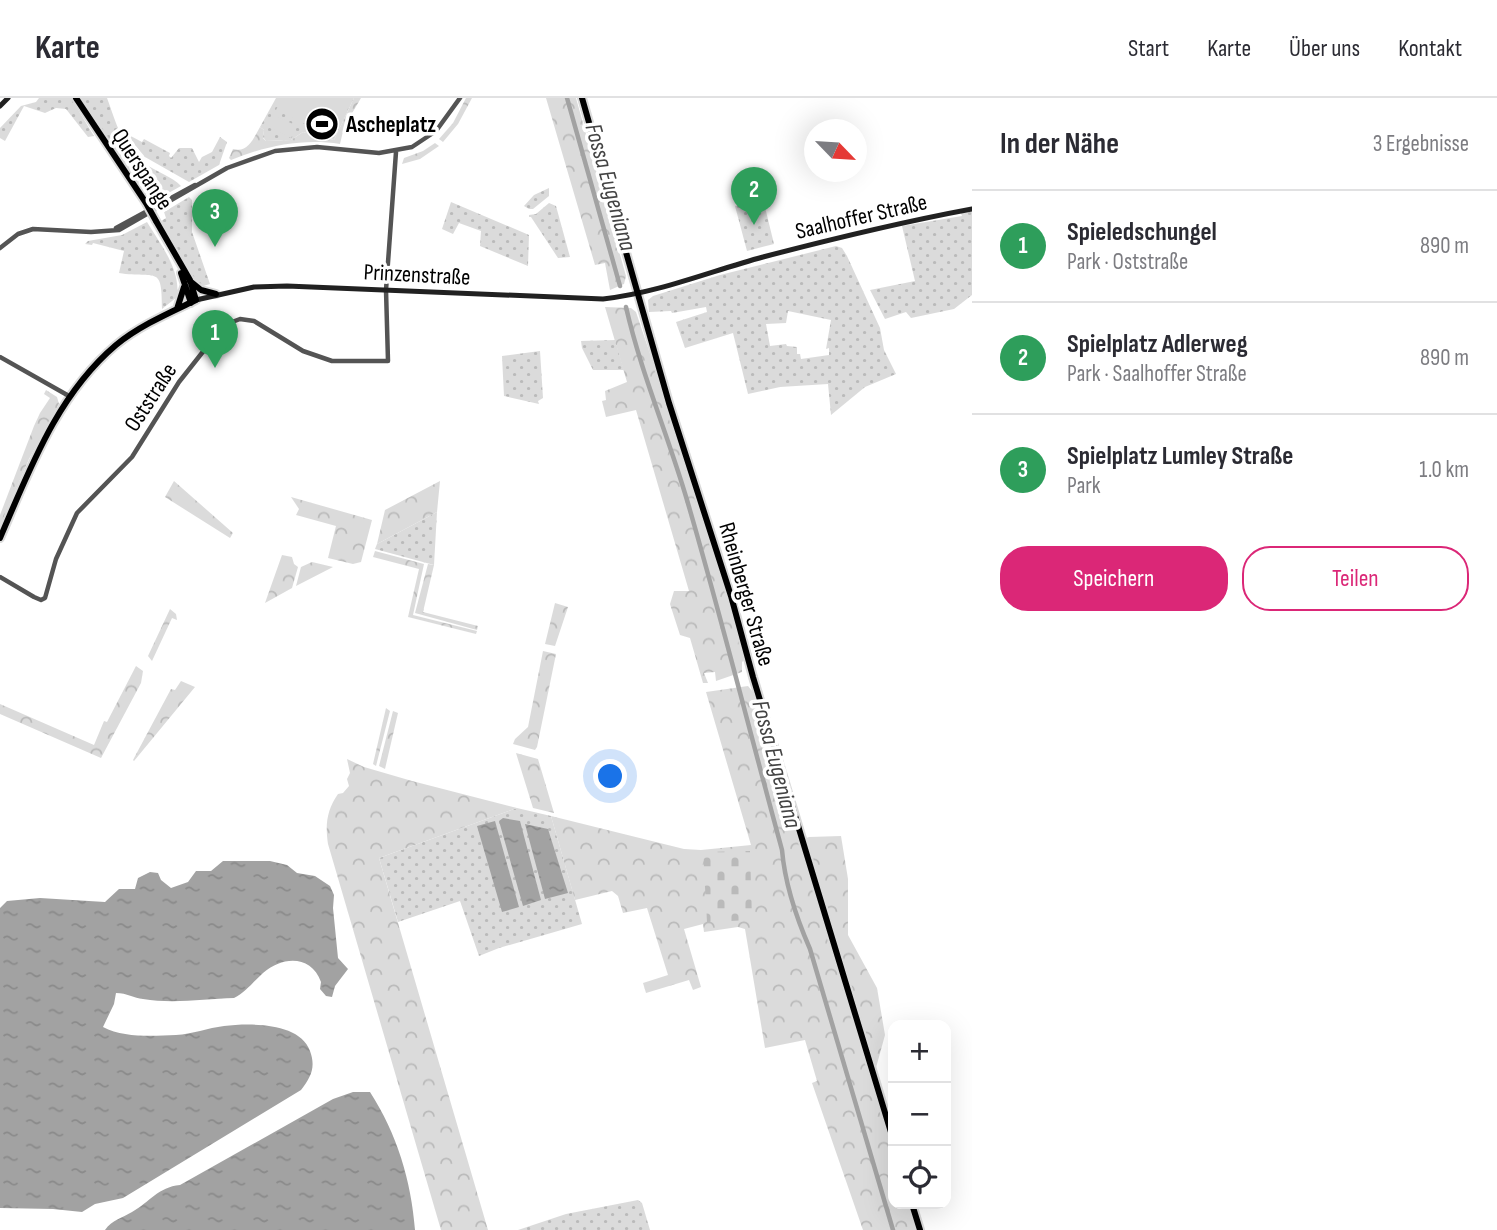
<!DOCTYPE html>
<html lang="de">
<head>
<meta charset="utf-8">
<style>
	:root { --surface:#fff; --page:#f2f2f3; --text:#2b2b33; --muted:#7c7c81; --line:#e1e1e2; --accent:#db2777 }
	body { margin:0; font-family:"Sofia Sans Condensed",sans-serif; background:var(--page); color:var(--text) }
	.controls { position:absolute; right:21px; bottom:21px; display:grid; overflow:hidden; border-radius:14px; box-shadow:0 7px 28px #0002 }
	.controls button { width:63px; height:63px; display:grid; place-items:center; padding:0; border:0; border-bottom:2px solid var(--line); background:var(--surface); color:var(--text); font:35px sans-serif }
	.compass { position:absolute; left:804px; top:21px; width:63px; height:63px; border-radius:50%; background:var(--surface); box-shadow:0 7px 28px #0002; rotate:115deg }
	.you { position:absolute; left:611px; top:679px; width:24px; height:24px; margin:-18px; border:5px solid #fff; border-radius:50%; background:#1a73e8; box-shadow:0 0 0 10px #1a73e833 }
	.badge { display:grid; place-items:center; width:46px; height:46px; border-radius:50%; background:var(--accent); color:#fff; font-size:23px; font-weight:700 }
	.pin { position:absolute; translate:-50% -58px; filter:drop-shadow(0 2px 4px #0008) }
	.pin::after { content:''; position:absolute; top:37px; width:24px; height:21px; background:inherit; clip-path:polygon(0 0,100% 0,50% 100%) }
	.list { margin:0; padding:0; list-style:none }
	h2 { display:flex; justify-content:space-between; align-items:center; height:91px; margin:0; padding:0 28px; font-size:30px }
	h2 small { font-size:23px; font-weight:400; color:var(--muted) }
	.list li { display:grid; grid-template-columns:46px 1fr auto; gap:21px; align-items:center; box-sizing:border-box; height:112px; padding:0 28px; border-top:2px solid var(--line) }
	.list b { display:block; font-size:26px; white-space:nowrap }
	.list p { margin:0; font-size:23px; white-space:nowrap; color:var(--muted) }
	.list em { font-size:23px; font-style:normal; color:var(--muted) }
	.actions { display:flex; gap:14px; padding:21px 28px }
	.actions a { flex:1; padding:16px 0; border:2px solid var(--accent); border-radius:28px; text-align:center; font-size:24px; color:var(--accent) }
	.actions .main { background:var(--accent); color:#fff }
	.icon { flex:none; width:38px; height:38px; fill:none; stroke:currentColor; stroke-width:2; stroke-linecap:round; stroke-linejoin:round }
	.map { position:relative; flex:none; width:972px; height:1132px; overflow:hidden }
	header { display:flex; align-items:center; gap:42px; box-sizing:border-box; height:98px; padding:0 35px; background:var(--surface); border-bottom:2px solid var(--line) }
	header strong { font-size:33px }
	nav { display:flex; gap:38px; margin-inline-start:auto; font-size:24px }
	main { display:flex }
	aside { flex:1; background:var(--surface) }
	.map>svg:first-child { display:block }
</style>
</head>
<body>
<header>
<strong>Karte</strong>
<nav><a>Start</a><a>Karte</a><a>Über uns</a><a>Kontakt</a></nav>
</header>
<main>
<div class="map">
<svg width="972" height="1132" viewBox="0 0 972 1132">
	<defs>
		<pattern id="green-dots" width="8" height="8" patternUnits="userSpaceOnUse" patternTransform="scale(1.75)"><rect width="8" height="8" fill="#dbdbdb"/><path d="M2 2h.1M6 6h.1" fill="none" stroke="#bababa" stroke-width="1.8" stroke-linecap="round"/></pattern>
		<pattern id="forest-crowns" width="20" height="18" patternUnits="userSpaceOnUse" patternTransform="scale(1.75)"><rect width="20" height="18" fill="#dbdbdb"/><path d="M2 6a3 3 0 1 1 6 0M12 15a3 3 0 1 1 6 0" fill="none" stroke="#bababa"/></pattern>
		<pattern id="cemetery-stones" width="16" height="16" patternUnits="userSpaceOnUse" patternTransform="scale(1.75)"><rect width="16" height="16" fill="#dbdbdb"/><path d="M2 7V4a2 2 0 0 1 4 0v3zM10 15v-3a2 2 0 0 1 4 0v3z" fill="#bababa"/></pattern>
		<pattern id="water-ripples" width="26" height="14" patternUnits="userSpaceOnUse" patternTransform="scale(1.75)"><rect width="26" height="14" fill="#a2a2a2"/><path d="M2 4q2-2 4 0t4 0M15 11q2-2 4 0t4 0" fill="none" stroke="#8a8a8a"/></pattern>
	</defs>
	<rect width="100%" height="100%" fill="#fff"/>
	<!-- green -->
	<path fill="url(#green-dots)" fill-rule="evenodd" d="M39,0H71L94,38L88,39L66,11L56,10L45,15L24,8L5,43L0,40V30L21,8L36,4Z
		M80,0H107C116,24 122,50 144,65C155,73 173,79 181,88L156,102L153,96L147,99Z
		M276,0H354L334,42L303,34L291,42L266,43L263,39L264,32L260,29Z
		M125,35L142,44L144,41L170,55L169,58L171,60L179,50H192L199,64L202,59L212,54L220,39L227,44L219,67L189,84L145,59Z
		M549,90V98L533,111H529L524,108L534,97Z
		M189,99L192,102V134L210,186L200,189L190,178L161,123L166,120L164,114Z
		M763,101L774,146L747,153L735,108Z
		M451,104L529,137L528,168L480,148L481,133L459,125L453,136L442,131Z
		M549,105L556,108L570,159L558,160L531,119H529V117L536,116Z
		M972,111V197L954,211L911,220L906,214L885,221L870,192L915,183L902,128L962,118L960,113Z
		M147,124C160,146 181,171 177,199L162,211C162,166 157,181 119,175L124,153L93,145L92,147L85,146L88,143L122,137Z
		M836,148L842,150L847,158L880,230L884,252L896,276L865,289L831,317L828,286L780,289L748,296L733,235L685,250L676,224L707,214L706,209L672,215L671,213L649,214L648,202L653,198L720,177ZM788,213L831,222L826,251L829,250V257L801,261L800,256H797V249L787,248L786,246L770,248L766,226L786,225Z
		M615,242L624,272H593L582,250L581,243Z
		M540,253L543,300L538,303L539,306L504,298L502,258Z
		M437,414L434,467L375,451L377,446Z
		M517,710L551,718L582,826L499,850L479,858L460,803L398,824L379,760Z
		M638,1102L642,1105L650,1132H518L566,1116Z"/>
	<!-- forest -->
	<path fill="url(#forest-crowns)" d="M354,0H361L344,29L340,46C303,40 265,48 231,62L229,60L233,51C248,55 253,41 260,29L264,32L263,40L266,43L291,42L303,34L334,42Z
		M466,0H472L458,26L443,44L439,41L453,25Z
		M546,0H576L626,178L624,186L610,192L605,165L595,167Z
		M435,45L439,48L420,61L402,66L404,60L423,53Z
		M605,209L631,210L636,214L693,384L745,561L742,564V574L716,583L715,574L704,575L708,585H703L690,540L680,537L670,506L674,493H689L636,312L606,319L602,303L606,302L605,293L627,284Z
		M46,292L57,299L59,306L29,361L0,428V417L34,328L40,315L50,300L44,296Z
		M174,383L233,435L230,440L165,399Z
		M440,383L437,414L377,446L385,412Z
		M291,399L372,422L361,464L353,466L328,460L336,428L296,417L299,411Z
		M375,453L424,466L413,517L477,533L476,536L408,519L419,471L373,459Z
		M282,457L292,459L294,466L298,469L292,490L265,505Z
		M312,464L333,469L296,488L301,469Z
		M428,466L434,467L423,514L478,528L477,532L415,515Z
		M555,505L568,509L555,548L545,546Z
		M170,511L176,516L177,522L172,520L152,563L148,558Z
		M543,553L556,556L537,649L535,652L513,646L515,641L528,629Z
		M136,568L143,573L141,585L101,660L0,616V606L94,647L104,623L107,624Z
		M181,583L195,589L134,663L133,662L171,591L175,592Z
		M748,588L753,594L801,742L809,739L841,738L848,781V837L877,890L885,937L874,977L893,1041V1106H912L919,1132H863L812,985L817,983L805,942L765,950L745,831L738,829L704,834L703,826L684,831L701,889L693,892L689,882L646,895L643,885L668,877L647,810L623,815L618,798L612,793L575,802L551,718L684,751L701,752L751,747L706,594Z
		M386,610L390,613L376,668L373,666Z
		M393,613L398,615L385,671L379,668Z
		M516,655L538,661L554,715L533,710Z
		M347,661L364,669L412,683L517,710L379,760L488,1132H441L328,746C325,726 327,712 338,696L343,695L349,688L347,681L350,675Z"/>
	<!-- cemetery -->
	<path fill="url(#cemetery-stones)" d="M750,753L752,822L707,824L703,754Z"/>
	<!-- pitch -->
	<path fill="#dbdbdb" d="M282,0H348L352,2L334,40L276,12Z
		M272,16L297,28L291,40L266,28Z"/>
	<!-- water -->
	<path fill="url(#water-ripples)" d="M503,720L520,723L541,802L523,808L499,723Z
		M495,723L519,809L502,814L477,728Z
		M525,726L548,731L568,795L545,801Z
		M223,763H270L287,767L297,775L315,778L330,788L334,797L333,810L338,860L348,871L335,888L332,899L326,898L320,891L321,884C311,857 283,858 263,875C253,884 246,894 234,900C205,901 172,906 143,901C134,900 127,895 116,895L114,906L103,929C124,940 152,938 176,937C192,936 208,930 224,928C250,925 300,924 310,953C316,969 311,979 301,992L123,1100L95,1106L82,1114L53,1111L0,1110V810L7,803L40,800L105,804L119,791H135L138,780L150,774L158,775L161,782L171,790L188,784L196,773H211Z
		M353,994H370C397,1036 411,1082 415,1132H105C112,1122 122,1120 132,1114C150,1104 158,1089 180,1087L333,1001Z"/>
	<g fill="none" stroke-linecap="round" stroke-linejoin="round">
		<!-- canal -->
		<path stroke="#a2a2a2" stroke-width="4.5" d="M567,0L620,188
			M626,209C641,275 668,337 687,402C721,518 750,635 782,752C785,787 796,819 810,851L893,1132"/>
		<defs>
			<path id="primary" d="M76,0L146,105
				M582,0L669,305L731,498L753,579L893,1041
				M181,175L191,205
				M190,183L201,192L216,196
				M177,211L184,189
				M0,440C30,371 57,297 116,247C139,228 169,215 196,202L190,182L156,123
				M912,1106L920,1132"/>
		</defs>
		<!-- primary casing -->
		<use href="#primary" stroke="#dbdbdb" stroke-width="10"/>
		<!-- tertiary -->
		<path stroke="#545454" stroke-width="4.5" d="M116,130L195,87
			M0,150L18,136L33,131L91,134L119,132L227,70L275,53L317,49L379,55L412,49L436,33L460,0
			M0,259L69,298
			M0,479L34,499L41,502L45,500L56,461L77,415L132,359L179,284L213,241L227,226L240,221L254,223L303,253L332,263H388L386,192L396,54"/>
		<!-- secondary -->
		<path stroke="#212121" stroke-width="5" d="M0,8L8,0
			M196,202L254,189L287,188L603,201C658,195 711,173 763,159C832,141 902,124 972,111"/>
		<!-- primary -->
		<use href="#primary" stroke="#000" stroke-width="6"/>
		<defs>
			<path id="primary-bridge" d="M146,105L156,123"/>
		</defs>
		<!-- primary-bridge casing -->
		<use href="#primary-bridge" stroke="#dbdbdb" stroke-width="10" stroke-linecap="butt"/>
		<!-- primary-bridge -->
		<use href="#primary-bridge" stroke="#000" stroke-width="6"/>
	</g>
	<!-- icons -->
	<defs>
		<symbol id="stadium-disc" viewBox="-11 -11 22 22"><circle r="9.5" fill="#000" stroke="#fff"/><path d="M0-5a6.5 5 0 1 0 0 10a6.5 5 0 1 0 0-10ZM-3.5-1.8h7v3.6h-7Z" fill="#fff"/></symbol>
	</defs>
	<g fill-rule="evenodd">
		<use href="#stadium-disc" x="303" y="7" width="38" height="38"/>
	</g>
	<g text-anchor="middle" stroke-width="7" stroke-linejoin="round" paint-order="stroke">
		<!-- poi labels -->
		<g font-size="23" font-weight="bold" fill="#000" stroke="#fff" text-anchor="start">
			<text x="346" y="34">Ascheplatz</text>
		</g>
		<!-- street labels -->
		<g font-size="23" fill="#000" stroke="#fff">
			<text transform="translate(143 71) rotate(57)" y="8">Querspange</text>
			<text transform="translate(861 118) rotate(-13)" y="8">Saalhoffer Straße</text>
			<text transform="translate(417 176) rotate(3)" y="8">Prinzenstraße</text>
			<text transform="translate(150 299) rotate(-57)" y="8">Oststraße</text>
			<text transform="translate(747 496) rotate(74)" y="8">Rheinberger Straße</text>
		</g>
		<!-- water labels -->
		<g font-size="24" font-style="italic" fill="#434343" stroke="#fff">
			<text transform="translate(611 89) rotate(74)" y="8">Fossa Eugeniana</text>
			<text transform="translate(777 666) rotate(75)" y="8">Fossa Eugeniana</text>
		</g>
	</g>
</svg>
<div class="controls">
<button>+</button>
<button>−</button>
<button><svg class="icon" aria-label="locate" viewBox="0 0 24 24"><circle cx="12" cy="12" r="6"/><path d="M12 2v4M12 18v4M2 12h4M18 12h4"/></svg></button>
</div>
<svg class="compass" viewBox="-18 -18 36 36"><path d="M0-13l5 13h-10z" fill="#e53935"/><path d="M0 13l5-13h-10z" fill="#7c7c81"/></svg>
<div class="you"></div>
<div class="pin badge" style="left:215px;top:270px;background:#2e9e5b">1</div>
<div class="pin badge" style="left:754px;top:127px;background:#2e9e5b">2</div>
<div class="pin badge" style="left:215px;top:149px;background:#2e9e5b">3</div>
</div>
<aside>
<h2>In der Nähe<small>3 Ergebnisse</small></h2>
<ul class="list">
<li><span class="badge" style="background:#2e9e5b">1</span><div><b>Spieledschungel</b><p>Park · Oststraße</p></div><em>890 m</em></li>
<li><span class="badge" style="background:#2e9e5b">2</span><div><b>Spielplatz Adlerweg</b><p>Park · Saalhoffer Straße</p></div><em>890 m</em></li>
<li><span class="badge" style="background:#2e9e5b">3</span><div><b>Spielplatz Lumley Straße</b><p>Park</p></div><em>1.0 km</em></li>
</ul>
<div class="actions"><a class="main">Speichern</a><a>Teilen</a></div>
</aside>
</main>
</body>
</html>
